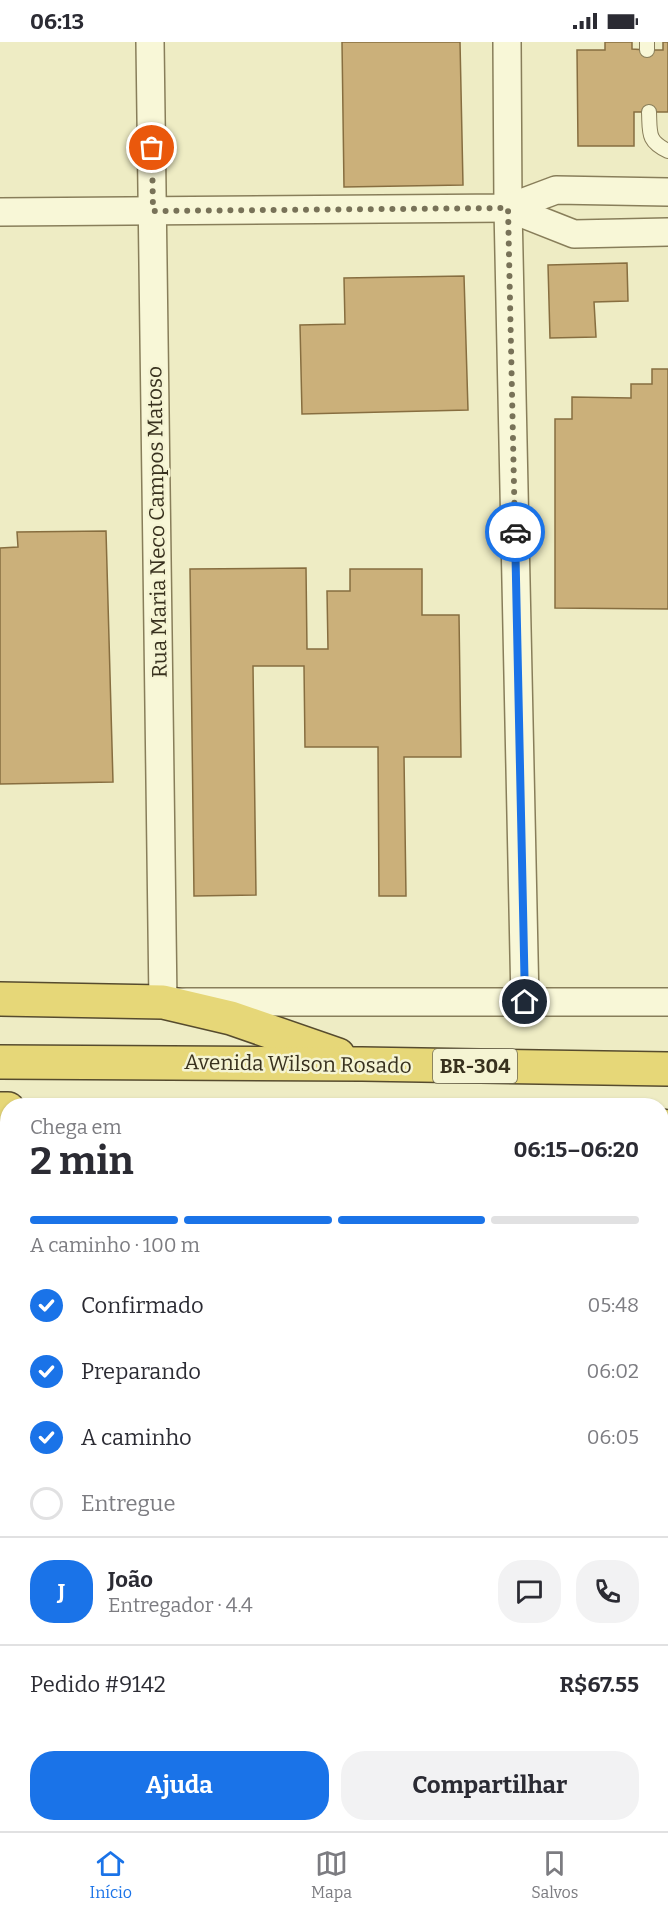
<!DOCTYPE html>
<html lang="pt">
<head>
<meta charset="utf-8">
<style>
	:root { --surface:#fff; --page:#f2f2f3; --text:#2b2b33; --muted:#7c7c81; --line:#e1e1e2; --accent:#1a73e8 }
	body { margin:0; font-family:Bitter,serif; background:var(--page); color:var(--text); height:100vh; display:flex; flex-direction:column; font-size:22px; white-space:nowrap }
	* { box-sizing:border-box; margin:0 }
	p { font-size:20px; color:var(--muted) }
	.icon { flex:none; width:33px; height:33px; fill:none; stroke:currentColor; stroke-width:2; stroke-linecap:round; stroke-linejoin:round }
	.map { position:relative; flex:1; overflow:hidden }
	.drawer { position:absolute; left:0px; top:1056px; width:669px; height:734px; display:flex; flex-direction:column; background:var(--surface); border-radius:24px 24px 0 0; box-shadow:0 2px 4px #0004 }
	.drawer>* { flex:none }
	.pin { position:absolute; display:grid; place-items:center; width:51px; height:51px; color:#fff; margin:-26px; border:3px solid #fff; border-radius:50%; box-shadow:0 2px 6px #0007 }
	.courier { position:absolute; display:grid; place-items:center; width:60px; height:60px; margin:-30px; border:4px solid #1a73e8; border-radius:50%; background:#fff; color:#222; box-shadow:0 2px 8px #0007 }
	.overview em { font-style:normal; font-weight:700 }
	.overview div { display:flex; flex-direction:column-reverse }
	.overview { display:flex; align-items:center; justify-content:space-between; height:102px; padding:0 30px }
	h1 { font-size:39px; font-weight:700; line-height:45px }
	.bar { display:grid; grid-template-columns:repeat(4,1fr); gap:9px 6px; align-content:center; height:72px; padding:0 30px }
	.bar i { height:8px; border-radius:4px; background:var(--line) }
	.bar .active { background:var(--accent) }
	.bar p { grid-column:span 4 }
	.line { display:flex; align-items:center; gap:15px; padding:0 30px; border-top:2px solid var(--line) }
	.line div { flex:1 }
	.round { display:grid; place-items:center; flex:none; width:63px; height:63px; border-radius:24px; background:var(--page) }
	ol { padding:0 30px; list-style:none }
	li { display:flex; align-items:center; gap:18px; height:66px }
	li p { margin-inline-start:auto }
	li .icon { padding:6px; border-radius:50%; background:var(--accent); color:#fff; stroke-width:4 }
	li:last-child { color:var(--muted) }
	li i { width:33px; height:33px; border:3px solid var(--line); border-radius:50% }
	.action { display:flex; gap:12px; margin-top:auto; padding:12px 30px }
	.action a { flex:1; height:69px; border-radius:24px; background:var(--accent); color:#fff; font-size:24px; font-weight:700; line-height:69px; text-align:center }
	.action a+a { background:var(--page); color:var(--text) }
	.status { display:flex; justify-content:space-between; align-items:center; height:42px; padding:0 30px; background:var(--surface); direction:ltr }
	.status svg { height:16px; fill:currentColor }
	.dock { display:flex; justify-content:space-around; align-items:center; height:84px; border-top:2px solid var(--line); background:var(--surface); font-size:16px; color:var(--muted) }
	.dock a { display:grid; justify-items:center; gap:3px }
	.dock .active { color:var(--accent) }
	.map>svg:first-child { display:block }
</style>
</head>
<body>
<div class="status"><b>06:13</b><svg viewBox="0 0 49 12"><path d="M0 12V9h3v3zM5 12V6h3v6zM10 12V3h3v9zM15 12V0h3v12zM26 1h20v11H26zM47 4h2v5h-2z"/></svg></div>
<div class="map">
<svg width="668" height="1789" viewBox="0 0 668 1789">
	<rect width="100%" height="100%" fill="#eeecc4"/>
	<polygon fill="#b8cc97" points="61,1782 370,1782 371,1789 62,1789"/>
	<g fill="#cbb07a" stroke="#876e40" stroke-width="1.5">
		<polygon points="342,0 460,0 463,143 344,145"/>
		<polygon points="605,0 632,0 632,7 647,8 663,8 663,0 668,0 668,70 634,70 634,104 578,104 577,8 605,8"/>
		<polygon points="627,221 628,259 594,260 596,295 550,296 548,223"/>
		<polygon points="464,234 468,368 302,372 300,283 345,282 344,236"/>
		<polygon points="652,327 668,327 668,567 555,566 555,377 572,377 572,355 631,356 631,342 652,342"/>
		<polygon points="106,489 113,740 0,742 0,506 18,505 17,490"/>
		<polygon points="306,526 307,607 328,607 327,549 350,549 350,527 422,527 422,573 459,573 461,715 404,715 406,854 379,854 378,705 305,705 304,624 253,624 256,853 194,854 190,527"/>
	</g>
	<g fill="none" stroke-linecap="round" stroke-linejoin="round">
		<defs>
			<g id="service">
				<polyline points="647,0 647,8"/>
				<path d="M649 70C650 91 647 99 668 109"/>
			</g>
			<g id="minor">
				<polyline points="150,0 163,960 668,960"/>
				<polyline points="507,0 508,166 525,960"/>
				<polyline points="508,166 574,192 668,190"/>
				<polyline points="0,170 508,166 556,148 668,150"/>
				<polyline points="0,1397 8,1455"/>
				<polyline points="0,1548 8,1602"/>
				<polyline points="0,1662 8,1662"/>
				<polyline points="50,1782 51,1789"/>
				<polyline points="402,1782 403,1789"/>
			</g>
			<g id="trunk">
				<polyline points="0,957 163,960 231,976 338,1013"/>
				<polyline points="0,1020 362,1022 668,1027"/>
				<polyline points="0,1067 8,1067"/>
				<polyline points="662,1084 668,1085"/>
				<polyline points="0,1120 8,1120"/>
			</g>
		</defs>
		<use href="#service" stroke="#887e5a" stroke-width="16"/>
		<use href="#minor" stroke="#887e5a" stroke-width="30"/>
		<use href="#trunk" stroke="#564b2e" stroke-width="36"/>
		<g stroke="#887e5a" stroke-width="4" stroke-dasharray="4.5 3" stroke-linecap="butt">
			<polyline points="164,1782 172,1789"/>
			<polyline points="311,1782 318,1789"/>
			<polyline points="127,1789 133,1782"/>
		</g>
		<use href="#service" stroke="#f8f7d7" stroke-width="14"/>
		<use href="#minor" stroke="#f8f7d7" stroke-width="27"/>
		<use href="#trunk" stroke="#e6d778" stroke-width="33"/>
	</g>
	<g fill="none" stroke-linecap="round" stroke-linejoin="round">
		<polyline stroke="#787258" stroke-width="6" stroke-dasharray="0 10.8" points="152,106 153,169 508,166 515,490"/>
		<polyline stroke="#1a73e8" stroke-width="8" points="515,490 525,960"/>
	</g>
	<g text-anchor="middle" stroke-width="5" stroke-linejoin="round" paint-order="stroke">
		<rect fill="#f5f4d3" stroke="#716c54" stroke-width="1.5" x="433" y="1007" width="84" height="34" rx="4.5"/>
		<g font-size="20" font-weight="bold" fill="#38311e">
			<text x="475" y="1031">BR-304</text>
		</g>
		<g font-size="21" fill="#38311e" stroke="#f5f4d3">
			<text transform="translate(157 480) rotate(-91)" y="7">Rua Maria Neco Campos Matoso</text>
			<text transform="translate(298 1022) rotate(1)" y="7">Avenida Wilson Rosado</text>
		</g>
	</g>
</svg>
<div class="pin" style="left:152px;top:106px;background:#ea580c"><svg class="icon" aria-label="bag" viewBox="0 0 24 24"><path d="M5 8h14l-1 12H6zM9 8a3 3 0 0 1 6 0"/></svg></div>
<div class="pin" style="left:525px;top:960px;background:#1f2937"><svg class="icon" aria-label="home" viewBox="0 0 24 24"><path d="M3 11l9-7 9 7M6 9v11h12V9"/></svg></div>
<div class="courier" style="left:515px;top:490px"><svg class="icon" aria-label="car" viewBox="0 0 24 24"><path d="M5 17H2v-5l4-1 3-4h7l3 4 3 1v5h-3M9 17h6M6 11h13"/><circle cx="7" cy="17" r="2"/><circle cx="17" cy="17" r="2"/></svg></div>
<section class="drawer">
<div class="overview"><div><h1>2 min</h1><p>Chega em</p></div><em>06:15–06:20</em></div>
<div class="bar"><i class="active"></i><i class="active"></i><i class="active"></i><i></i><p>A caminho · 100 m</p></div>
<ol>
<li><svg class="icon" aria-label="check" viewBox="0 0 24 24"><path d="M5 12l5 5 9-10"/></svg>Confirmado<p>05:48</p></li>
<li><svg class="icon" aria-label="check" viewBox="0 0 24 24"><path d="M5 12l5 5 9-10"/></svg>Preparando<p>06:02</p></li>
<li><svg class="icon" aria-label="check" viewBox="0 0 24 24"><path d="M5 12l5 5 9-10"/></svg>A caminho<p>06:05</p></li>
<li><i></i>Entregue</li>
</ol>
<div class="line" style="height:108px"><b class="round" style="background:var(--accent);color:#fff">J</b><div><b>João</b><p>Entregador · 4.4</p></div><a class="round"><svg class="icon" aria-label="chat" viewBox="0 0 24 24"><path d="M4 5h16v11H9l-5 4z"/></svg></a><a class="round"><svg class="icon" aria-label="phone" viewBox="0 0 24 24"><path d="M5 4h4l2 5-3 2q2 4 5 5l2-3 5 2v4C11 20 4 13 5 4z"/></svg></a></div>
<div class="line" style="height:78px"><div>Pedido #9142</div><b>R$67.55</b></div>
<div class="action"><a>Ajuda</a><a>Compartilhar</a></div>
</section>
</div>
<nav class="dock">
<a class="active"><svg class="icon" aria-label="home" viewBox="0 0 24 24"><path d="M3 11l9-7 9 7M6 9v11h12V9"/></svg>Início</a>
<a><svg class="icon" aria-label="map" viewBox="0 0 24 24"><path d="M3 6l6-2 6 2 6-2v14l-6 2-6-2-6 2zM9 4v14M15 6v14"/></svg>Mapa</a>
<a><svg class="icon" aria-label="saved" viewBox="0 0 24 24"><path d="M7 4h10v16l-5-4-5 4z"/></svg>Salvos</a>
</nav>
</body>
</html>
